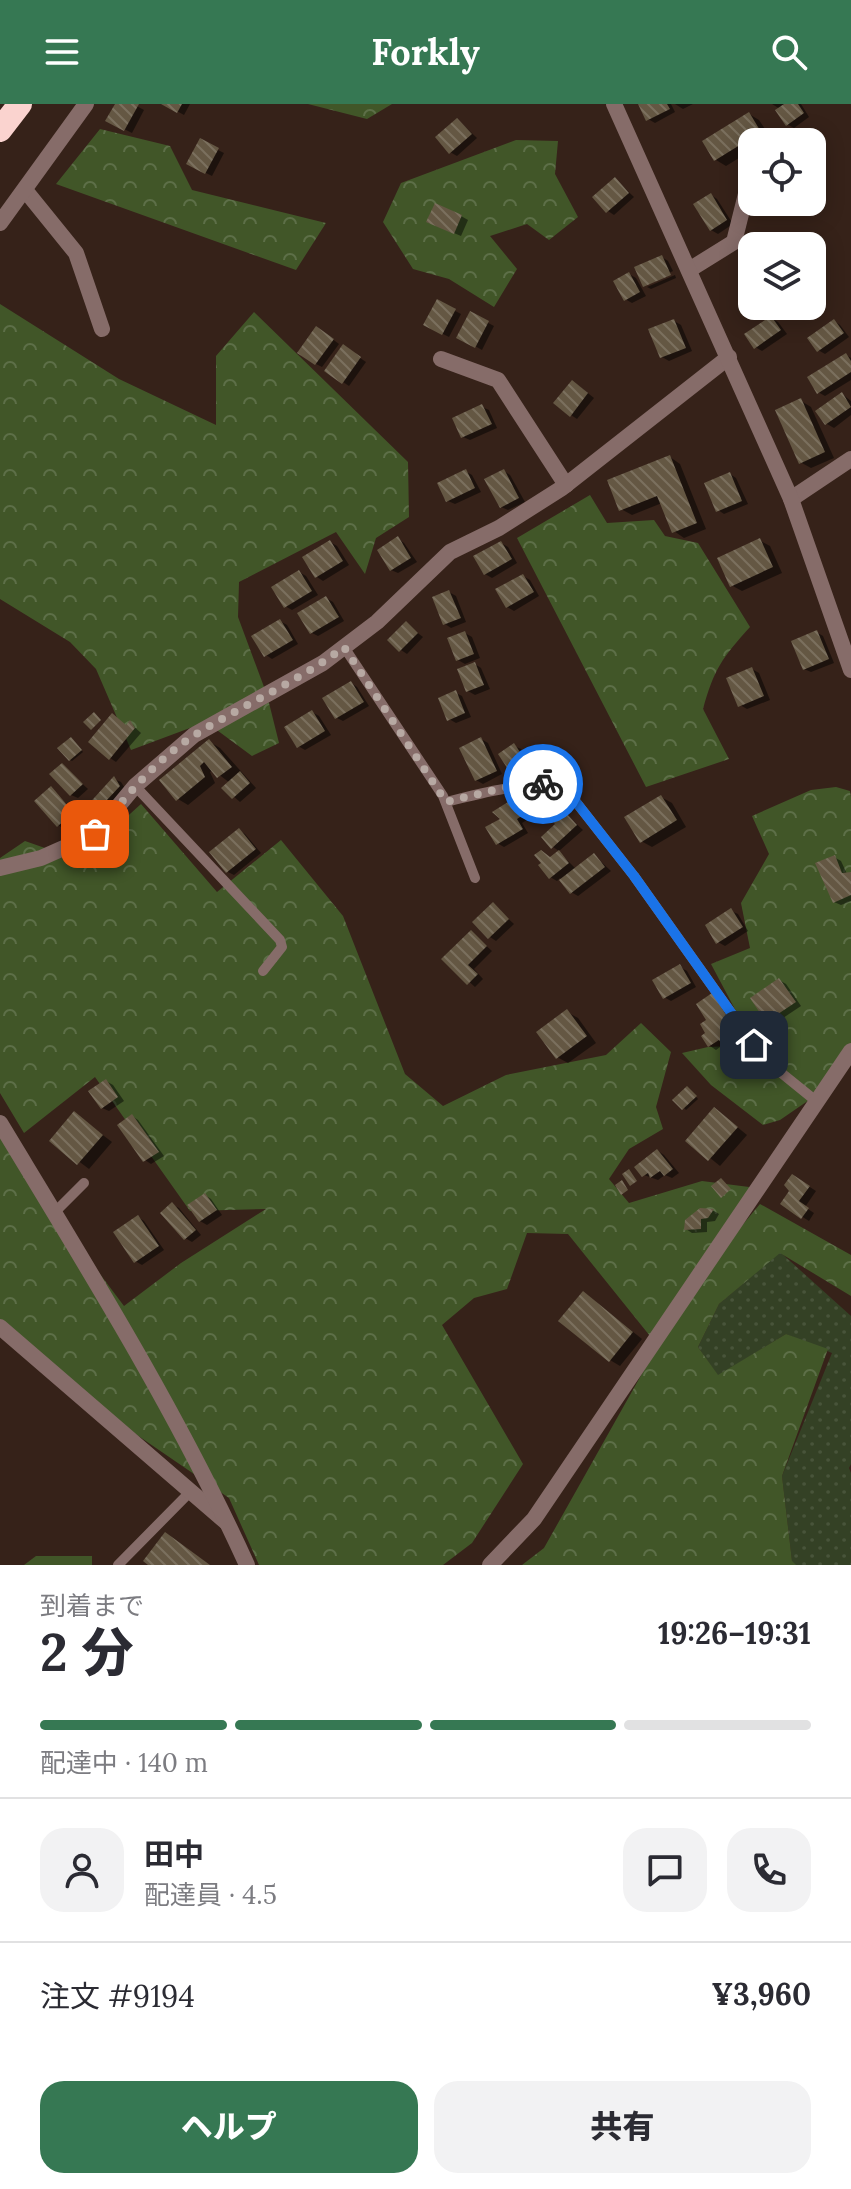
<!DOCTYPE html>
<html lang="ja">
<head>
<meta charset="utf-8">
<style>
	:root { --surface:#fff; --page:#f2f2f3; --text:#2b2b33; --muted:#7c7c81; --line:#e1e1e2; --accent:#367853 }
	body { margin:0; font-family:Lora,"Noto Sans JP",serif; background:var(--page); color:var(--text); height:100vh; display:flex; flex-direction:column; font-size:30px; white-space:nowrap }
	* { box-sizing:border-box; margin:0 }
	p { font-size:26px; color:var(--muted) }
	.icon { flex:none; width:44px; height:44px; fill:none; stroke:currentColor; stroke-width:2; stroke-linecap:round; stroke-linejoin:round }
	.map { position:relative; height:1461px; overflow:hidden }
	.drawer { display:flex; flex-direction:column; background:var(--surface); flex:1 }
	.drawer>* { flex:none }
	.fabs { position:absolute; left:738px; top:24px; display:grid; gap:16px }
	.fabs a { display:grid; place-items:center; width:88px; height:88px; border-radius:16px; background:var(--surface); box-shadow:0 4px 20px #0003; font-size:40px }
	.pin { position:absolute; display:grid; place-items:center; width:68px; height:68px; color:#fff; margin:-34px; border-radius:16px; box-shadow:0 4px 12px #0006 }
	.courier { position:absolute; display:grid; place-items:center; width:80px; height:80px; margin:-40px; border:6px solid #1a73e8; border-radius:50%; background:#fff; color:#222; box-shadow:0 2px 10px #0007 }
	.headline em { font-style:normal; font-weight:800 }
	.headline div { display:flex; flex-direction:column-reverse }
	.headline { display:flex; align-items:center; justify-content:space-between; height:136px; padding:0 40px }
	h1 { font-size:52px; font-weight:800; line-height:60px }
	.bar { display:grid; grid-template-columns:repeat(4,1fr); gap:12px 8px; align-content:center; height:96px; padding:0 40px }
	.bar i { height:10px; border-radius:6px; background:var(--line) }
	.bar .current { background:var(--accent) }
	.bar p { grid-column:span 4 }
	.line { display:flex; align-items:center; gap:20px; padding:0 40px; border-top:2px solid var(--line) }
	.line div { flex:1 }
	.round { display:grid; place-items:center; flex:none; width:84px; height:84px; border-radius:24px; background:var(--page) }
	.primary-button { display:flex; gap:16px; margin-top:auto; padding:16px 40px }
	.primary-button a { flex:1; height:92px; border-radius:24px; background:var(--accent); color:#fff; font-size:32px; font-weight:800; line-height:92px; text-align:center }
	.primary-button a+a { background:var(--page); color:var(--text) }
	header { display:flex; justify-content:space-between; align-items:center; height:104px; padding:0 40px; background:var(--accent); color:#fff; font-size:36px; font-weight:800 }
	.map>svg:first-child { display:block }
</style>
</head>
<body>
<header><svg class="icon" aria-label="menu" viewBox="0 0 24 24"><path d="M4 6h16M4 12h16M4 18h16"/></svg>Forkly<svg class="icon" aria-label="search" viewBox="0 0 24 24"><circle cx="10" cy="10" r="6"/><path d="M15 15l6 6"/></svg></header>
<div class="map">
<svg width="851" height="1461" viewBox="0 0 851 1461">
	<defs>
		<pattern id="grass-dots" width="8" height="8" patternUnits="userSpaceOnUse" patternTransform="scale(2)"><rect width="8" height="8" fill="#344125"/><path d="M2 2h.1M6 6h.1" fill="none" stroke="#48543a" stroke-width="1.8" stroke-linecap="round"/></pattern>
		<pattern id="forest-crowns" width="20" height="18" patternUnits="userSpaceOnUse" patternTransform="scale(2)"><rect width="20" height="18" fill="#415628"/><path d="M2 6a3 3 0 1 1 6 0M12 15a3 3 0 1 1 6 0" fill="none" stroke="#5d6f48"/></pattern>
		<pattern id="building-back-hatch" width="6" height="6" patternUnits="userSpaceOnUse" patternTransform="scale(2)"><rect width="6" height="6" fill="#645743"/><path d="M-1 5l2 2M0 0l6 6M5-1l2 2" fill="none" stroke="#7b705e"/></pattern>
	</defs>
	<rect width="100%" height="100%" fill="#362219"/>
	<polygon fill="url(#grass-dots)" points="780,1148 851,1212 851,1360 849,1364 851,1369 851,1461 788,1461 792,1457 782,1372 832,1249 786,1230 718,1272 698,1243 719,1200"/>
	<g fill="url(#forest-crowns)">
		<polygon points="308,0 392,0 367,15"/>
		<polygon points="100,25 170,42 192,86 326,119 296,166 56,80"/>
		<polygon points="516,36 558,37 555,70 578,113 549,136 527,120 490,132 517,165 494,203 449,175 413,165 383,118 401,79"/>
		<polygon points="0,200 119,275 216,321 216,252 254,208 408,358 409,413 376,434 365,470 336,428 239,478 238,513 267,591 279,639 252,652 206,618 131,646 96,565 70,538 0,495"/>
		<path d="M590 391 607 419 654 416 665 432 698 439 750 523C722 554 714 565 703 605L729 655 646 683 517 434Z"/>
		<polygon points="836,683 850,687 851,693 851,941 812,994 780,1016 763,1021 711,981 682,949 708,943 754,941 711,860 750,844 741,799 769,750 752,712 811,686"/>
		<polygon points="141,700 217,788 281,736 343,812 405,970 443,1002 506,971 606,951 641,919 671,948 656,1003 663,1025 629,1045 609,1075 629,1099 702,1077 757,1084 698,1174 760,1100 851,1151 851,1192 780,1149 719,1200 698,1243 718,1271 786,1230 828,1245 782,1372 792,1457 796,1461 522,1461 544,1444 684,1195 654,1237 568,1130 527,1129 507,1185 474,1194 442,1221 523,1360 472,1439 443,1461 259,1461 229,1394 83,1294 0,1218 0,1020 54,1109 124,1202 181,1159 266,1105 190,1107 95,973 24,1029 0,989 0,754 25,737 79,756"/>
		<polygon points="36,1452 92,1452 92,1461 24,1461"/>
	</g>
	<g fill="#0007">
		<polygon points="117,0 133,0 144,6 132,29 108,17"/>
		<polygon points="164,0 190,0 184,11"/>
		<polygon points="640,0 671,0 675,8 655,19 648,15"/>
		<polygon points="675,0 693,0 683,5"/>
		<polygon points="772,0 801,0 809,13 794,24 787,20 780,5"/>
		<polygon points="749,10 759,16 771,34 765,38 752,38 752,46 726,62 716,56"/>
		<polygon points="458,16 477,34 457,52 450,48"/>
		<polygon points="200,37 224,49 212,72 188,60"/>
		<polygon points="615,75 634,93 614,111 608,107"/>
		<polygon points="711,91 717,95 733,120 718,130 711,126"/>
		<polygon points="461,112 468,116 461,132 435,121"/>
		<polygon points="662,153 668,157 673,167 645,181"/>
		<polygon points="629,170 636,174 646,192 632,199 625,195"/>
		<polygon points="675,171 676,174 651,185 647,183"/>
		<polygon points="438,198 461,210 449,233 425,221"/>
		<polygon points="779,202 807,202 791,214"/>
		<polygon points="471,210 494,222 482,246 459,233"/>
		<polygon points="771,214 778,218 787,230 762,247 755,243"/>
		<polygon points="674,217 681,221 692,247 669,257 662,253"/>
		<polygon points="834,217 840,221 849,233 825,250 818,246"/>
		<polygon points="323,228 339,240 322,263 316,260"/>
		<polygon points="350,247 366,258 349,282 343,278"/>
		<polygon points="846,251 851,254 851,276 825,292 818,288"/>
		<polygon points="579,282 594,294 577,315 571,311"/>
		<polygon points="842,290 851,297 851,311 834,324 827,320 818,307"/>
		<polygon points="801,297 811,303 834,354 811,364 800,358"/>
		<polygon points="482,303 489,306 497,324 470,336 463,333"/>
		<polygon points="670,353 680,360 706,425 684,434 674,427 662,399 632,411 621,405"/>
		<polygon points="465,367 472,371 481,388 455,400 448,397"/>
		<polygon points="504,367 510,371 525,398 508,406 501,403"/>
		<polygon points="730,370 736,374 748,400 724,410 718,406"/>
		<polygon points="398,435 404,439 417,458 398,469 391,466"/>
		<polygon points="759,436 770,442 782,469 742,487 731,481"/>
		<polygon points="330,438 337,442 349,461 323,477 317,473"/>
		<polygon points="501,439 508,443 517,459 492,474 485,470"/>
		<polygon points="299,468 306,472 318,491 292,506 285,502"/>
		<polygon points="523,472 530,476 539,492 514,507 507,503"/>
		<polygon points="449,488 456,492 466,518 451,524 445,520"/>
		<polygon points="326,494 333,498 344,517 318,532 312,529"/>
		<polygon points="280,517 287,521 298,540 272,555 266,551"/>
		<polygon points="406,520 423,533 407,550 401,546"/>
		<polygon points="816,528 823,532 834,559 811,568 804,565"/>
		<polygon points="465,529 472,533 480,554 465,560 458,556"/>
		<polygon points="475,560 481,564 490,585 475,591 468,587"/>
		<polygon points="752,565 759,569 770,596 747,605 740,601"/>
		<polygon points="351,579 357,583 369,602 343,617 337,614"/>
		<polygon points="456,589 462,592 471,613 456,619 449,615"/>
		<polygon points="312,608 319,612 331,631 305,646 298,642"/>
		<polygon points="130,619 141,629 116,658 110,654"/>
		<polygon points="481,635 488,639 502,670 483,680 476,676"/>
		<polygon points="73,636 83,648 72,657 70,656"/>
		<polygon points="210,638 220,644 256,684 240,698 224,684 230,679 213,666 210,668 215,679 188,701 178,695"/>
		<polygon points="514,642 521,645 536,669 523,678 516,674"/>
		<polygon points="62,661 88,685 78,694 71,691"/>
		<polygon points="114,675 121,678 126,686 100,713 94,709"/>
		<polygon points="51,685 79,712 64,725 58,721"/>
		<polygon points="661,693 672,699 686,723 652,743 641,737"/>
		<polygon points="516,696 533,702 537,709 522,719 528,729 504,743 497,739 503,715"/>
		<polygon points="557,702 583,726 559,747 553,743 558,720"/>
		<polygon points="239,726 245,730 261,749 234,771 228,768"/>
		<polygon points="559,748 576,765 595,752 611,767 578,792 571,788 560,774 557,777 550,773 551,755"/>
		<polygon points="834,753 841,757 847,770 851,770 851,797 841,801 834,798"/>
		<polygon points="493,801 514,820 496,837 490,833"/>
		<polygon points="731,807 738,810 748,827 725,842 718,838"/>
		<polygon points="471,828 492,847 474,865 483,875 475,883 444,855"/>
		<polygon points="680,863 687,867 696,883 671,897 664,893"/>
		<polygon points="779,876 786,880 801,902 774,920 768,916"/>
		<polygon points="719,896 745,936 731,945 724,940 716,946 710,942 708,930"/>
		<polygon points="567,908 578,914 596,939 568,959 557,953"/>
		<polygon points="106,977 113,981 124,997 109,1007 102,1004"/>
		<polygon points="690,986 698,995 686,1006 684,1004"/>
		<polygon points="715,1005 747,1031 720,1062 688,1036"/>
		<polygon points="75,1010 112,1038 89,1065 52,1037"/>
		<polygon points="132,1012 138,1016 164,1052 151,1060 145,1056"/>
		<polygon points="658,1047 664,1051 679,1069 672,1074 665,1071 658,1076 644,1071"/>
		<polygon points="799,1076 816,1087 805,1103 814,1109 809,1117 782,1100"/>
		<polygon points="205,1091 211,1095 222,1111 207,1121 200,1117"/>
		<polygon points="173,1101 179,1104 201,1131 192,1138 185,1134"/>
		<polygon points="700,1106 714,1107 719,1110 715,1117 707,1118 707,1128 692,1129 686,1125"/>
		<polygon points="138,1113 144,1117 164,1146 142,1161 135,1157"/>
		<polygon points="593,1196 642,1235 620,1262 610,1256"/>
	</g>
	<g fill="url(#building-back-hatch)">
		<polygon points="115,0 139,0 124,27 105,17"/>
		<polygon points="161,0 182,0 177,9"/>
		<polygon points="638,0 667,0 670,5 646,17"/>
		<polygon points="784,0 798,0 804,9 786,22 775,6"/>
		<polygon points="749,8 761,28 714,57 702,37"/>
		<polygon points="457,14 472,30 449,50 435,33"/>
		<polygon points="200,34 219,44 205,70 186,60"/>
		<polygon points="615,73 629,89 606,109 592,93"/>
		<polygon points="711,89 727,116 710,127 693,100"/>
		<polygon points="435,99 462,111 454,130 426,118"/>
		<polygon points="662,151 671,171 643,183 634,163"/>
		<polygon points="629,168 640,188 624,197 613,177"/>
		<polygon points="437,195 456,205 442,231 423,221"/>
		<polygon points="776,202 796,202 783,211"/>
		<polygon points="470,207 489,217 475,244 456,234"/>
		<polygon points="771,212 781,226 754,245 744,230"/>
		<polygon points="674,215 686,244 660,254 648,225"/>
		<polygon points="834,215 844,229 817,248 807,234"/>
		<polygon points="316,222 334,235 315,261 297,249"/>
		<polygon points="343,240 361,253 342,280 324,267"/>
		<polygon points="846,249 851,257 851,268 817,290 807,273"/>
		<polygon points="572,276 588,289 570,313 553,299"/>
		<polygon points="842,288 851,303 825,321 815,307"/>
		<polygon points="801,294 825,348 799,360 775,306"/>
		<polygon points="482,300 492,320 461,334 452,314"/>
		<polygon points="670,351 697,419 672,429 657,392 619,407 607,376"/>
		<polygon points="466,365 475,384 446,398 437,379"/>
		<polygon points="504,365 519,394 500,404 484,375"/>
		<polygon points="730,368 742,397 716,408 704,379"/>
		<polygon points="398,432 411,454 390,467 377,446"/>
		<polygon points="760,434 773,463 730,483 717,454"/>
		<polygon points="330,436 343,457 315,474 302,453"/>
		<polygon points="501,437 512,455 484,471 473,452"/>
		<polygon points="299,466 312,487 284,504 271,483"/>
		<polygon points="523,470 534,488 506,504 495,485"/>
		<polygon points="449,486 461,514 443,521 432,493"/>
		<polygon points="326,492 339,513 310,530 297,509"/>
		<polygon points="280,515 293,536 264,553 251,532"/>
		<polygon points="406,517 418,529 399,548 387,536"/>
		<polygon points="817,526 829,555 803,566 791,537"/>
		<polygon points="465,527 474,550 456,557 447,534"/>
		<polygon points="475,558 484,581 466,588 457,565"/>
		<polygon points="752,563 764,592 738,603 726,574"/>
		<polygon points="351,577 364,598 335,615 322,594"/>
		<polygon points="456,586 465,609 447,617 438,594"/>
		<polygon points="312,606 325,627 297,644 284,623"/>
		<polygon points="94,608 101,616 91,626 83,618"/>
		<polygon points="112,609 126,621 130,616 135,624 109,656 88,638"/>
		<polygon points="71,633 82,646 69,657 57,644"/>
		<polygon points="481,633 497,667 475,677 459,644"/>
		<polygon points="209,635 232,663 217,674 204,658 200,662 205,673 176,697 159,676"/>
		<polygon points="514,639 531,665 515,676 498,650"/>
		<polygon points="62,659 83,680 70,692 49,670"/>
		<polygon points="240,667 250,679 232,695 221,684"/>
		<polygon points="114,672 120,682 93,711 85,704"/>
		<polygon points="51,682 73,708 57,723 34,697"/>
		<polygon points="661,691 677,716 640,739 624,713"/>
		<polygon points="516,693 520,700 526,696 532,705 517,715 523,725 496,741 485,723 500,715 492,708"/>
		<polygon points="557,699 577,721 551,745 541,733 555,720 546,709"/>
		<polygon points="239,724 256,745 226,769 209,748"/>
		<polygon points="541,746 550,753 559,746 569,759 549,775 538,761 541,759 534,751"/>
		<polygon points="594,749 605,763 570,790 559,776"/>
		<polygon points="835,751 842,769 851,768 851,791 833,799 815,759"/>
		<polygon points="493,798 509,815 488,835 472,818"/>
		<polygon points="731,804 743,823 716,840 705,821"/>
		<polygon points="471,826 487,842 468,861 478,870 467,881 441,855"/>
		<polygon points="680,860 691,879 663,895 652,876"/>
		<polygon points="779,874 796,898 766,918 750,894"/>
		<polygon points="712,889 739,931 723,942 719,936 708,943 701,932 705,929 700,920 706,916 696,900"/>
		<polygon points="567,905 587,932 556,955 536,928"/>
		<polygon points="106,975 118,993 101,1005 88,987"/>
		<polygon points="687,982 697,992 682,1006 672,996"/>
		<polygon points="714,1003 738,1023 708,1057 685,1037"/>
		<polygon points="74,1007 103,1031 77,1061 49,1037"/>
		<polygon points="132,1010 159,1048 143,1058 117,1021"/>
		<polygon points="657,1045 673,1065 664,1072 660,1067 650,1074 648,1069 642,1073 634,1063"/>
		<polygon points="629,1065 637,1077 630,1082 622,1070"/>
		<polygon points="792,1070 810,1082 799,1097 809,1104 801,1115 780,1100 789,1087 784,1081"/>
		<polygon points="721,1074 731,1085 721,1094 711,1082"/>
		<polygon points="622,1076 628,1086 621,1091 615,1081"/>
		<polygon points="205,1089 217,1106 199,1118 187,1101"/>
		<polygon points="172,1098 196,1126 184,1136 160,1109"/>
		<polygon points="700,1104 714,1105 708,1114 701,1115 701,1125 684,1126 685,1116"/>
		<polygon points="138,1111 159,1142 134,1159 113,1128"/>
		<polygon points="583,1187 633,1228 609,1258 558,1217"/>
		<polygon points="165,1428 210,1461 148,1461 143,1457"/>
	</g>
	<g fill="none" stroke-linecap="round" stroke-linejoin="round">
		<g stroke="#866c69" stroke-width="10">
			<polyline points="344,543 443,692 475,774"/>
			<polyline points="135,682 280,836 282,843 263,867"/>
			<path d="M446 698C486 688 523 677 565 684L634 772 764 955 816 997"/>
			<polyline points="54,1109 84,1079"/>
			<polyline points="118,1461 191,1387"/>
		</g>
		<g stroke="#866c69" stroke-width="16">
			<polyline points="25,86 76,149 102,225"/>
			<polyline points="689,166 734,138 747,86"/>
			<polyline points="441,255 498,276 566,381"/>
			<polyline points="791,395 851,355"/>
			<polyline points="0,764 41,754 95,730 135,682 194,631 323,559 377,518 450,448 499,424 562,384 729,253"/>
			<polyline points="0,1223 226,1418"/>
		</g>
		<g stroke="#866c69" stroke-width="16">
			<polyline points="614,0 791,395 851,566"/>
			<polyline points="0,119 86,0"/>
			<path d="M0 1019C87 1163 177 1307 247 1461"/>
			<polyline points="490,1461 534,1415 851,947"/>
		</g>
		<polyline stroke="#fad3cf" stroke-width="24" points="0,26 20,0"/>
	</g>
	<g fill="none" stroke-linecap="round" stroke-linejoin="round">
		<path stroke="#b7a9a3" stroke-width="8" stroke-dasharray="0 14.4" d="M95 730C125 694 155 656 195 631 244 600 298 578 344 543L446 698 511 682 543 680"/>
		<polyline stroke="#1a73e8" stroke-width="10" points="543,680 565,684 634,772 754,941"/>
	</g>
</svg>
<div class="fabs">
<a><svg class="icon" aria-label="locate" viewBox="0 0 24 24"><circle cx="12" cy="12" r="6"/><path d="M12 2v4M12 18v4M2 12h4M18 12h4"/></svg></a>
<a><svg class="icon" aria-label="layers" viewBox="0 0 24 24"><path d="M12 4l9 5-9 5-9-5zM3 14l9 5 9-5"/></svg></a>
</div>
<div class="pin" style="left:95px;top:730px;background:#ea580c"><svg class="icon" aria-label="bag" viewBox="0 0 24 24"><path d="M5 8h14l-1 12H6zM9 8a3 3 0 0 1 6 0"/></svg></div>
<div class="pin" style="left:754px;top:941px;background:#1f2937"><svg class="icon" aria-label="home" viewBox="0 0 24 24"><path d="M3 11l9-7 9 7M6 9v11h12V9"/></svg></div>
<div class="courier" style="left:543px;top:680px"><svg class="icon" aria-label="bike" viewBox="0 0 24 24"><circle cx="6" cy="16" r="4"/><circle cx="18" cy="16" r="4"/><path d="M6 16l4-8h5l3 8M10 8l3 8H6M13 5h3"/></svg></div>
</div>
<section class="drawer">
<div class="headline"><div><h1>2 分</h1><p>到着まで</p></div><em>19:26–19:31</em></div>
<div class="bar"><i class="current"></i><i class="current"></i><i class="current"></i><i></i><p>配達中 · 140 m</p></div>
<div class="line" style="height:144px"><a class="round"><svg class="icon" aria-label="person" viewBox="0 0 24 24"><circle cx="12" cy="8" r="4"/><path d="M4 21q1-7 8-7t8 7"/></svg></a><div><b>田中</b><p>配達員 · 4.5</p></div><a class="round"><svg class="icon" aria-label="chat" viewBox="0 0 24 24"><path d="M4 5h16v11H9l-5 4z"/></svg></a><a class="round"><svg class="icon" aria-label="phone" viewBox="0 0 24 24"><path d="M5 4h4l2 5-3 2q2 4 5 5l2-3 5 2v4C11 20 4 13 5 4z"/></svg></a></div>
<div class="line" style="height:104px"><div>注文 #9194</div><b>¥3,960</b></div>
<div class="primary-button"><a>ヘルプ</a><a>共有</a></div>
</section>
</body>
</html>
